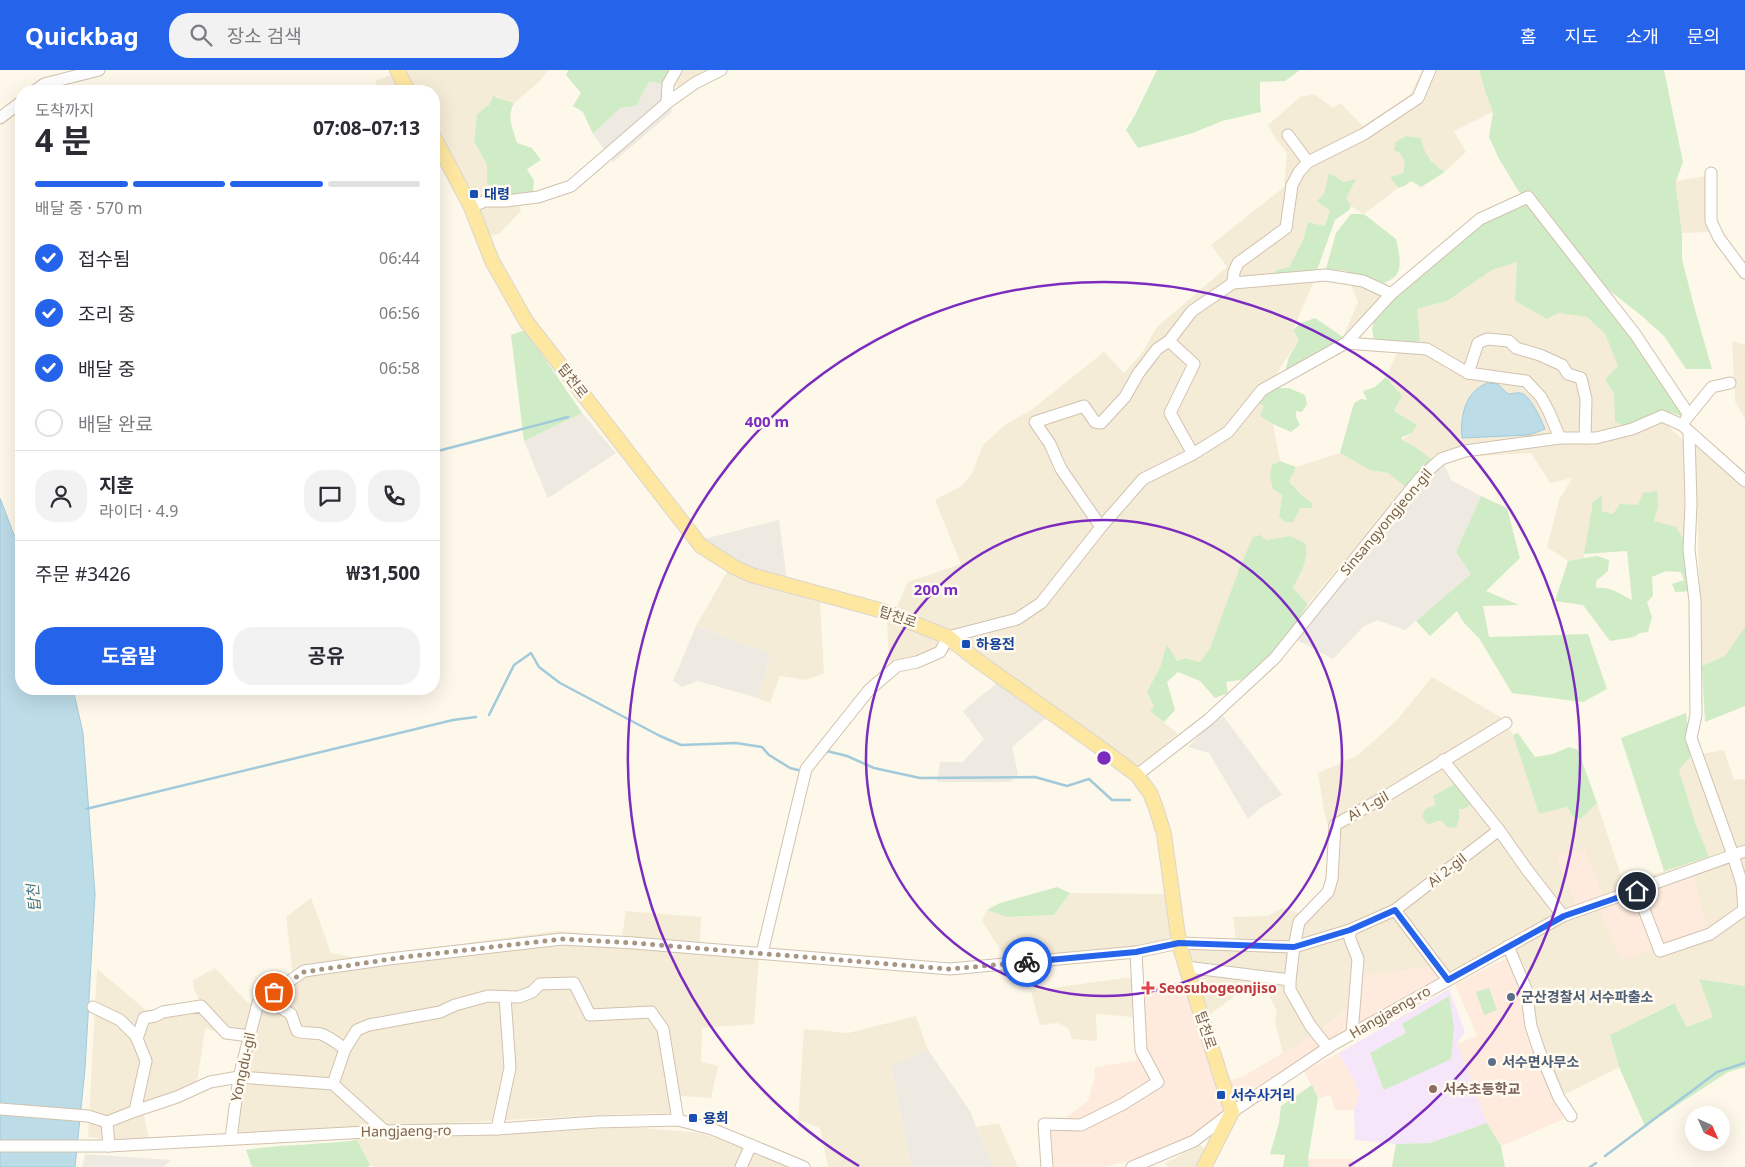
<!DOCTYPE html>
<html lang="ko">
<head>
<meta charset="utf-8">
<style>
	:root { --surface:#fff; --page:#f2f2f3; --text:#2b2b33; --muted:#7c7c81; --line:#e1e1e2; --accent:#2563eb }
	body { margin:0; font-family:"Noto Sans","Noto Sans KR",sans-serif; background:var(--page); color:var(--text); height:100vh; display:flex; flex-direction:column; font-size:19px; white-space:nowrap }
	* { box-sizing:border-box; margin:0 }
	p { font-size:16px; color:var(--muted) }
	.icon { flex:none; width:28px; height:28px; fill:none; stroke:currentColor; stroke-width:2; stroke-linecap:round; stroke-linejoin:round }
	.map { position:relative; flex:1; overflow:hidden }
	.sheet { position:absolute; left:15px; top:15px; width:425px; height:610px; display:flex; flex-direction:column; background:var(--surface); border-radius:20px; box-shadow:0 5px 20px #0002 }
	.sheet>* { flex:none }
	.needle { width:32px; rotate:135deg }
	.fabs { position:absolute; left:1685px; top:1036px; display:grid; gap:10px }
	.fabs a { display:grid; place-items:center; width:45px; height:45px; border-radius:50%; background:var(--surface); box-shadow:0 5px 20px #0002; font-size:25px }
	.pin { position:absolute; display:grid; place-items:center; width:42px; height:42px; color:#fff; margin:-21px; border:2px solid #fff; border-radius:50%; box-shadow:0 1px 5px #0007 }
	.courier { position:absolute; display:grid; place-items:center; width:50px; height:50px; margin:-25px; border:4px solid #2563eb; border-radius:50%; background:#fff; color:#222; box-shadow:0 1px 6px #0007 }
	.headline em { font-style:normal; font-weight:700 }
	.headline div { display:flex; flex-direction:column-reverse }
	.headline { display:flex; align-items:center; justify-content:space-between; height:85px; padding:0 20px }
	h1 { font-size:32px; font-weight:700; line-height:38px }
	.bar { display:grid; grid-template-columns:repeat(4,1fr); gap:8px 5px; align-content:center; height:60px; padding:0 20px }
	.bar i { height:6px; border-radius:4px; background:var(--line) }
	.bar .selected { background:var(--accent) }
	.bar p { grid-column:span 4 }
	.line { display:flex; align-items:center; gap:12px; padding:0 20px; border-top:1px solid var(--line) }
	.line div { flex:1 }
	.round { display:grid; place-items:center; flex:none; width:52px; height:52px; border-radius:20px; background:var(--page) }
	ol { padding:0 20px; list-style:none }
	li { display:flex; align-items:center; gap:15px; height:55px }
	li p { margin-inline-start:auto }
	li .icon { padding:5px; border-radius:50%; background:var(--accent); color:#fff; stroke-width:4 }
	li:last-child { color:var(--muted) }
	li i { width:28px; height:28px; border:2px solid var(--line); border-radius:50% }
	.button { display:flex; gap:10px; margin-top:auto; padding:10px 20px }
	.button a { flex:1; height:58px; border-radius:20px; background:var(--accent); color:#fff; font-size:20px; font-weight:700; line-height:58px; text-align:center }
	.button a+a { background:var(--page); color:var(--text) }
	header { display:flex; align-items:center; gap:30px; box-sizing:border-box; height:70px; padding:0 25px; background:var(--accent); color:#fff }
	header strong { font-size:24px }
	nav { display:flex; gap:28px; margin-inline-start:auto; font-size:18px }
	.search { width:350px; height:45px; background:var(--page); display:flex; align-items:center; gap:12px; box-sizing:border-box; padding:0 18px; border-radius:20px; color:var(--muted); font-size:19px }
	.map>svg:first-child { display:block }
</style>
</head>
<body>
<header>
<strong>Quickbag</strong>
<div class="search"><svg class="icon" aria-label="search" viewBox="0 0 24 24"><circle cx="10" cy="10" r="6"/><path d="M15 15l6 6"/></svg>장소 검색</div>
<nav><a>홈</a><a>지도</a><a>소개</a><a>문의</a></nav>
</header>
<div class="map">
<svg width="1745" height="1097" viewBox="0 0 1745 1097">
	<rect width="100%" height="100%" fill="#fdf8e9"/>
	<g fill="#f5ecd7">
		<polygon points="400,0 548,0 539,12 514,33 496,26 490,34 477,44 474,71 487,95 487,114 516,126 521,141 499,164 486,166 466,116 434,59 434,21 412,21"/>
		<polygon points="672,0 706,0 677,17 664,14"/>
		<polygon points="1422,0 1479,0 1486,24 1493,42 1454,61 1466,82 1445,102 1434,96 1431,89 1424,84 1421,68 1406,66 1395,72 1394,81 1399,82 1405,92 1403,103 1390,107 1398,118 1364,144 1351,136 1346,128 1330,141 1323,156 1308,152 1303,170 1289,198 1277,200 1314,211 1293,260 1299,270 1263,323 1264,336 1260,346 1273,354 1280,391 1272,395 1282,425 1279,447 1311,432 1305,429 1299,421 1289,412 1296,397 1340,383 1370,400 1388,403 1406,417 1308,534 1293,518 1307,488 1290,466 1266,470 1253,468 1241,494 1210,578 1200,592 1185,588 1177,591 1167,575 1160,597 1147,622 1154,636 1150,641 1178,664 1136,698 1074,649 959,569 952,581 928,592 906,599 889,591 887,551 897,537 908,512 961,494 935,430 963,415 973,401 983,375 1006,354 1031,340 1104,282 1124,303 1142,283 1157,257 1227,197 1211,175 1284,117 1287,83 1275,68 1268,55 1300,27 1314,24 1333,38 1340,33 1363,56 1410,25"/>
		<polygon points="390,5 400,21 378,21 375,11"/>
		<polygon points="1706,106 1709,162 1682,163 1676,118 1676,111"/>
		<polygon points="1517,192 1515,231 1547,248 1558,243 1587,247 1605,264 1618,296 1605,309 1614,324 1615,352 1663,351 1683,370 1685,473 1654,451 1658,437 1638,435 1613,444 1602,441 1602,426 1584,484 1584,488 1568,491 1547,477 1559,430 1572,408 1550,413 1531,383 1431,389 1414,376 1402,370 1412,363 1394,341 1402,326 1386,307 1417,239 1447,231 1492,200"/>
		<polygon points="1350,212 1381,215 1385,212 1390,217 1344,270 1343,267 1358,232"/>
		<polygon points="1732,271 1745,275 1745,349 1735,331"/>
		<polygon points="1695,374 1745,417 1745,557 1725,587 1702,596"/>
		<polygon points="727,502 736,502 820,533 824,603 806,610 780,606 770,633 758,628 771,584 696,556"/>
		<polygon points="1432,607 1502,648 1513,665 1539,744 1567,737 1573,747 1581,749 1597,733 1624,814 1708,787 1695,752 1679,700 1691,686 1724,680 1734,710 1745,709 1745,916 1700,909 1713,947 1687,957 1673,933 1610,965 1619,997 1565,1024 1529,960 1523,921 1503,872 1441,908 1359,929 1319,961 1283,984 1275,951 1277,942 1264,913 1244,919 1209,945 1183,870 1236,870 1233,847 1268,846 1282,838 1304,844 1327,819 1330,763 1325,746 1318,703 1358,685 1397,650"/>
		<polygon points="1070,823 1165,824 1175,870 1141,878 1080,884 1005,887 982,851 987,840 1007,847 1054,845"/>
		<polygon points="311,828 331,883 357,888 557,861 622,867 626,841 701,847 700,870 696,885 759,887 754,954 702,958 701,992 718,996 711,1028 680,1026 683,1043 623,1044 451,1053 429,1063 510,1064 632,1057 700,1063 799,1097 375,1097 370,1095 357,1070 236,1062 242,969 205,958 197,1014 142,1034 150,1076 88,1067 97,899 146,940 174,938 200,932 194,919 193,910 215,898 247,932 261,937 294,915 286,847"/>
		<polygon points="1132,907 1136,946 1133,947 1096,944 1097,971 1072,969 1068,958 1058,953 1040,955 1031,921"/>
		<polygon points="916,946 928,980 891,996 911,1097 828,1097 820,1058 798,1050 804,959 848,963"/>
		<polygon points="999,1053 1018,1097 993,1097 977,1057"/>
		<polygon points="1200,1075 1204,1079 1199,1097 1168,1097 1165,1093"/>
	</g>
	<g fill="#feebdd">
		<polygon points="1585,779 1604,828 1577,838 1556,785"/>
		<polygon points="1694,805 1707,862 1622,889 1599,840 1641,823"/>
		<polygon points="1509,887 1523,921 1529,960 1564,1049 1501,1076 1487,1053 1457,974 1477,966 1455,914"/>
		<polygon points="1432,896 1441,908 1240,1034 1228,1011 1244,1006 1319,961 1359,929 1361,906"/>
		<polygon points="1186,914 1228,1040 1200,1062 1149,1087 1103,1097 1053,1097 1051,1059 1088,1031 1094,1011 1095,997 1136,991 1142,915"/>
		<polygon points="1339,983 1355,1012 1359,1026 1354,1040 1335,1040 1331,1025 1318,1028 1304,1001"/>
		<polygon points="1308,1089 1353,1089 1355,1097 1309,1097"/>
	</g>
	<g fill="#eeeae2">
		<polygon points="649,12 664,14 672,42 613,92 593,64 620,38 636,36"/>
		<polygon points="582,343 616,383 548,428 524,371"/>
		<polygon points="1444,394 1451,410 1481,426 1456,482 1471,504 1405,560 1377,550 1363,557 1333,589 1297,570 1387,456 1426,410"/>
		<polygon points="779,450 787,510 760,504 720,483 704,469"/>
		<polygon points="696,556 771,584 758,628 698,611 682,617 673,611"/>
		<polygon points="997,613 1046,648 1012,677 1018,704 1011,712 937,712 940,692 963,692 984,669 963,641"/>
		<polygon points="1221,643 1282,725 1260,738 1248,749 1209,683 1188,677"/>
		<polygon points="928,980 970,1041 993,1097 911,1097 891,995"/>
		<polygon points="85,1084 171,1090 164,1097 82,1097"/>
	</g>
	<polygon fill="#f5e6fa" points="1449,919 1465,962 1457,974 1487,1053 1430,1073 1396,1074 1355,1070 1354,1040 1359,1025 1355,1012 1339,983"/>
	<g fill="#d0ecc6">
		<polygon points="568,0 672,0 664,14 649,12 636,36 620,38 593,64 583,42 573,36 581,23 566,5"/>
		<polygon points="1157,0 1300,0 1285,11 1260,12 1260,32 1261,42 1222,51 1193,63 1138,78 1126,60 1135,45"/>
		<polygon points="1479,0 1664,0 1683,92 1676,111 1676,118 1682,163 1682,189 1694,236 1712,299 1686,299 1664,266 1643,247 1595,209 1537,132 1519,122 1498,87 1489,67 1493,42 1486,24"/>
		<path d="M493 26 514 33C506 49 513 57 517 73L532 78 541 90 527 99 534 111 533 122 516 126 487 114V95L474 71 477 44 490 34Z"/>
		<path d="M1406 66 1421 68C1424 84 1431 94 1445 102L1421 117 1411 111 1404 116 1398 118 1390 107 1403 103 1405 92 1399 82 1394 81 1395 72Z"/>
		<polygon points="1329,103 1344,112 1356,109 1346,128 1351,136 1349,140 1335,150 1316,203 1268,208 1277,200 1289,197 1303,170 1308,152 1324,156 1330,141 1317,131 1324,124"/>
		<polygon points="1527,132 1588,214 1621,242 1684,347 1670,342 1647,348 1627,357 1615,352 1614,324 1605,309 1618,296 1605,264 1587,247 1558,243 1547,249 1515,231 1517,192 1492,200 1447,231 1417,239 1420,271 1402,274 1374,271 1372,259 1374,251 1409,212 1478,154"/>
		<path d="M1351 144H1364L1396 169C1404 202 1401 214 1364 215L1347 201 1326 199 1336 163Z"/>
		<polygon points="1315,248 1343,267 1347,278 1281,315 1289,287 1299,270 1293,260 1301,253"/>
		<polygon points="525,260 582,343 524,371 511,265"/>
		<polygon points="1386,307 1402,326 1394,341 1417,355 1412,363 1402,367 1402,370 1414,376 1431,389 1428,397 1406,417 1388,403 1370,400 1340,383 1354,333 1361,329 1367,330 1363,321 1375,317"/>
		<polygon points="1274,318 1289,318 1305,325 1307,334 1302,342 1296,341 1296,347 1300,355 1291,362 1273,354 1260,346 1264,336 1257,332 1263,323"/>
		<path d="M1280 391 1296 397 1289 412C1296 418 1303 428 1311 432L1312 438H1300L1293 452H1285L1279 447 1282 425 1273 419 1270 407 1272 395Z"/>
		<path d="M1657 421 1658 437 1654 451 1676 457 1692 484 1697 521 1675 522 1672 514 1684 510 1681 502 1666 501 1652 507 1653 526 1647 532 1652 547 1648 562 1640 563 1634 567 1610 571 1583 535 1555 531 1568 491 1597 486 1609 490 1608 501 1596 511V518C1611 516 1620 524 1632 530L1627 481 1584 484 1593 432 1602 425V441L1613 444 1620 434 1638 435 1643 423Z"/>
		<polygon points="1481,426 1507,438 1520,488 1486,521 1519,535 1483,536 1489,567 1588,564 1607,619 1583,632 1512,623 1479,568 1464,553 1457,541 1430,566 1416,551 1471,504 1456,482"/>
		<path d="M1261 465 1266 470 1290 466 1305 473C1310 490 1300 503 1293 518L1308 534 1286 569 1282 590 1260 607 1226 612 1228 623 1215 628 1200 611 1178 602 1167 612 1175 640 1164 652 1150 641 1154 636 1147 622 1160 597 1167 574 1177 591 1185 588 1200 592 1210 578 1241 494 1253 467Z"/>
		<polygon points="1745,557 1745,636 1705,652 1702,596 1725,586"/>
		<polygon points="1686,643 1691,686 1679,700 1695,752 1709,787 1664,801 1621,668"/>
		<polygon points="1518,663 1535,687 1553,684 1569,677 1578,680 1597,733 1581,749 1573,747 1567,737 1539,744 1513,665"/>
		<polygon points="1458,712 1473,733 1464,739 1459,739 1459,748 1456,758 1447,757 1442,751 1437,751 1428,755 1422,747 1425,739 1436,735 1433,726"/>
		<polygon points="1057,817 1070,823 1054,845 1007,847 987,840 1000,833"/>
		<polygon points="1699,909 1745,916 1745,997 1728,1002 1645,1056 1619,997 1610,965 1674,933 1687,957 1713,947"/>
		<polygon points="1489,918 1497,940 1484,945 1476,922"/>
		<polygon points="1449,926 1454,958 1451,989 1384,1020 1370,983 1406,963 1402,954"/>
		<polygon points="1312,1015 1318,1028 1308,1089 1309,1097 1283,1097 1285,1085 1270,1084 1279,1053 1281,1036"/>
		<polygon points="1487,1053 1501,1076 1505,1097 1392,1097 1396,1074 1430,1073"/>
		<path d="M357 1070 370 1095 368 1097H252L246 1080C283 1074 320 1075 357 1070Z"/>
	</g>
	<g fill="#bcdce8" stroke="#a2cadb">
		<path d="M1487 313 1498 314 1508 324C1512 324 1517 322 1520 323 1530 324 1542 351 1545 359L1529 365 1462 368C1460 346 1465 322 1487 313Z"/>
		<polygon points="0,428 14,465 21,469 21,619 73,619 83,663 95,824 85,999 75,1097 0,1097"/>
	</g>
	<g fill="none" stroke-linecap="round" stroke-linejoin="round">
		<g stroke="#a2cadb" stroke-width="2.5">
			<polyline points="434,382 568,347"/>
			<polyline points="489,645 514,595 531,583 539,597 560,613 660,666 681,675 736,673 762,677 769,685 790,698 798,700"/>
			<polyline points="826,683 827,681 847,686 874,698 920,708 1035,707 1067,716 1089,709 1112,730 1130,730"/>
			<polyline points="86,739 453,650 476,647"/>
			<polyline points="1605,1086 1717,1002 1745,993"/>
			<polyline points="1590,1097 1596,1093"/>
		</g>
		<defs>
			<g id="minor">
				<polyline points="35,21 44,14 99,0"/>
				<polyline points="667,33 668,14 676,0"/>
				<polyline points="0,48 21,32"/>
				<polyline points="1288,65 1308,92"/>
				<polyline points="1711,103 1711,151 1719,168 1745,203"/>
				<polyline points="471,137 485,131 506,131 538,127 571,116 667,33 695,13 721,0"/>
				<polyline points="1233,213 1234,202 1238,193 1286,158 1292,115 1299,102 1308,92 1364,64 1418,28 1430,0"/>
				<polyline points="1346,273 1391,224 1480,149 1528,127 1635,264 1689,345"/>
				<polyline points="1468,303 1478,273 1487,269 1509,271 1516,278 1540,285 1562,295 1568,304 1581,308 1586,329 1585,368"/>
				<polyline points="1686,349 1712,317 1730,313"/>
				<polyline points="1193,384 1170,343 1194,294 1169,271 1192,241 1233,213 1326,205 1363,211 1391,224"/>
				<polyline points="1101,457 1061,399 1050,374 1035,352 1084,336 1095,352 1101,353 1125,327 1138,304 1157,279 1169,271"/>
				<polyline points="1443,690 1499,760 1528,801 1563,846"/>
				<polyline points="1137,705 1208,650 1275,588 1420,408 1441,389 1465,381 1560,368 1596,368 1632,359 1662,346 1682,355 1745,411"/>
				<polyline points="1637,821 1660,881 1710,864 1744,840 1742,814 1733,785 1691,668 1696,645 1695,531 1689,480 1691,434 1689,363"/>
				<polyline points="1395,840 1499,760"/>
				<polyline points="1350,860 1350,869 1358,889 1352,964"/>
				<polyline points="1508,876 1526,919 1531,956 1539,980 1559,1028 1571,1046"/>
				<polyline points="762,883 806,699 869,620 897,596 917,592 940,582 948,567 1017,549 1041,533 1101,457 1143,409 1193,384 1228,362 1262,320 1346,273 1427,279 1468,303 1526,311 1541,327 1549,342 1560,368"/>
				<polyline points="1186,897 1290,910"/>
				<path d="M264 928 291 944 297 961C305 964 313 962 321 964 330 967 338 974 345 979"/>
				<polyline points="93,937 120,950 136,966 146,991 135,1041"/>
				<polyline points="137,969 144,948 155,946 163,942 201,936 226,963 250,966"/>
				<polyline points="1328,978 1310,955 1290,920 1290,910 1294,877 1299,852 1328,822 1332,809 1335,755 1386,726 1506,653"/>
				<polyline points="0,1039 88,1046 107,1052"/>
				<polyline points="497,1059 510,998 505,927"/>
				<polyline points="385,1061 333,1014 345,979 357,960 369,955 440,942 455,935 488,926 519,927 532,922 540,914 574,913 590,945 651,942 663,959 678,1050"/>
				<polyline points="231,1068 239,1007 258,933 304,901 389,889 562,869 634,873 950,899 1136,882 1179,873 1294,877 1350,860 1395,840 1448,910"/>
				<polyline points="0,1076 109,1076 385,1061 497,1059 597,1052 678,1050 712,1059 804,1097"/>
				<polyline points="109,1076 107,1052 135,1041 177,1027 210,1012 239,1007 333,1014"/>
				<polyline points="741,1097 751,1075"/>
				<polyline points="1047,1097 1044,1054 1081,1055 1123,1034 1158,1012 1141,980 1136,882"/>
				<polyline points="1132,1097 1194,1071 1232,1042 1332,975 1563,846 1745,781"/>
			</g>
			<g id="major">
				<polyline points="397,0 408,21"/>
				<polyline points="434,67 471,137 492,191 526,251 701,476 734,497 751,505 883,541 948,567 974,588 1098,676 1137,705 1150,723 1156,738 1164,764 1179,873 1186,897 1232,1042 1204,1097"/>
			</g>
		</defs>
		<use href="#minor" stroke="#d1c2ae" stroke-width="13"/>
		<use href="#major" stroke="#dcd6d0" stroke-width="16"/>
		<use href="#minor" stroke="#fff" stroke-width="11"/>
		<use href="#major" stroke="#fde7a1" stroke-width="14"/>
	</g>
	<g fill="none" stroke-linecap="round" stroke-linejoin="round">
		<polyline stroke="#a89682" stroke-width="5" stroke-dasharray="0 9" points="274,922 304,902 405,887 562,869 634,873 950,899 1027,892"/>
		<polyline stroke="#2563eb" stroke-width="6" points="1027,892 1136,882 1179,873 1294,877 1350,860 1395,840 1448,910 1564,846 1637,821"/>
	</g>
	<g fill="none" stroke="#7b2cbf" stroke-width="2.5">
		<circle cx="1104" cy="688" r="238"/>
		<path d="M859 1096A476 476 0 1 1 1349 1096"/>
	</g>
	<g fill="#1a4fb4" stroke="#fffbf1" stroke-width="2">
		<rect x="469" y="119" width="10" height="10" rx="2.5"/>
		<rect x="961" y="569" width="10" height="10" rx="2.5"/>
		<rect x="1216" y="1020" width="10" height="10" rx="2.5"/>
		<rect x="688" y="1043" width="10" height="10" rx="2.5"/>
	</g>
	<path fill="#e0444e" stroke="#fffbf1" stroke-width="2" d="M1145.5 910.5h5v5h5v5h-5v5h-5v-5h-5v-5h5z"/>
	<g fill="#5c6f8a" stroke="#fffbf1" stroke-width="2">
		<circle cx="1511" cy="927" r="5"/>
		<circle cx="1492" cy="992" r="5"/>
	</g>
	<circle fill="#8d6e63" stroke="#fffbf1" stroke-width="2" cx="1433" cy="1019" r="5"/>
	<g text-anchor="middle" stroke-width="5" stroke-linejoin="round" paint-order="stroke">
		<g font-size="14" font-weight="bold" fill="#164399" stroke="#fffbf1" text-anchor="start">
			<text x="484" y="129">대령</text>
			<text x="976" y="579">하용전</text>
			<text x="1231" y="1030">서수사거리</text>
			<text x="703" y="1053">용회</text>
		</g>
		<g font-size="14" fill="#7a624b" stroke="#fffbf1">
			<text transform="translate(573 311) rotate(52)" y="5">탑천로</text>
			<text transform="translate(1386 452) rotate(-50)" y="5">Sinsangyongjeon-gil</text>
			<text transform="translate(898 547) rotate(19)" y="5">탑천로</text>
			<text transform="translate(1368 736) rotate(-29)" y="5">Ai 1-gil</text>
			<text transform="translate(1447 800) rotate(-38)" y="5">Ai 2-gil</text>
			<text transform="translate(1390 942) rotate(-30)" y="5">Hangjaeng-ro</text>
			<text transform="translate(1206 960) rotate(72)" y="5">탑천로</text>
			<text transform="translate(243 997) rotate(-78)" y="5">Yongdu-gil</text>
			<text transform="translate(406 1061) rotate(-1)" y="5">Hangjaeng-ro</text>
		</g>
		<g font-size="14" font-weight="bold" fill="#be3a42" stroke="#fffbf1" text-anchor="start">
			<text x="1159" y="923">Seosubogeonjiso</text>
		</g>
		<g font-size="14" font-weight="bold" fill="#4e5e75" stroke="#fffbf1" text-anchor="start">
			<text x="1521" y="932">군산경찰서 서수파출소</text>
			<text x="1502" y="997">서수면사무소</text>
		</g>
		<g font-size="14" font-weight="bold" fill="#785e54" stroke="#fffbf1" text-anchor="start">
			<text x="1443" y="1024">서수초등학교</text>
		</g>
		<g font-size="15" font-style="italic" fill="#43778d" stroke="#fffbf1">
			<text transform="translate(34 828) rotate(-95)" y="5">탑천</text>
		</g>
	</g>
	<circle cx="1104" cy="688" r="8" fill="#7b2cbf" stroke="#fffbf1" stroke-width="2.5"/>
	<g font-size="15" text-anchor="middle" font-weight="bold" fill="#7b2cbf" stroke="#fffbf1" stroke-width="5" stroke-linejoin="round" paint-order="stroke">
		<text x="767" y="357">400 m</text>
		<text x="936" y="525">200 m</text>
	</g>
</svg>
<div class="fabs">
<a><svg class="needle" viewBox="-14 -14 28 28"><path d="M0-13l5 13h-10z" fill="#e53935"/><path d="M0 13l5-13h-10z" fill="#7c7c81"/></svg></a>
</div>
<div class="pin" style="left:274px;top:922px;background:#ea580c"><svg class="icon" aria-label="bag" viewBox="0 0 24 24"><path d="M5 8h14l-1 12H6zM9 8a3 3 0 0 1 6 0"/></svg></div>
<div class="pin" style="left:1637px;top:821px;background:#1f2937"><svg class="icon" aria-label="home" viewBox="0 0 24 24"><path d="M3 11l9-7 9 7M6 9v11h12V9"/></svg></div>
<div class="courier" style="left:1027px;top:892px"><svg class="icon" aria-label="bike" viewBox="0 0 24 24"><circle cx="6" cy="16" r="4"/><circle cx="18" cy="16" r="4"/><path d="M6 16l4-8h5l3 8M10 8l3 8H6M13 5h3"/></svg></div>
<section class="sheet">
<div class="headline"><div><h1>4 분</h1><p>도착까지</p></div><em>07:08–07:13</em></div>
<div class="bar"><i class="selected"></i><i class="selected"></i><i class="selected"></i><i></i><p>배달 중 · 570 m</p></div>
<ol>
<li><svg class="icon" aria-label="check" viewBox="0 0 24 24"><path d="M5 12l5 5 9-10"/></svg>접수됨<p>06:44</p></li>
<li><svg class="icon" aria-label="check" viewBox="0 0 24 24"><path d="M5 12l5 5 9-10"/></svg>조리 중<p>06:56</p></li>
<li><svg class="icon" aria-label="check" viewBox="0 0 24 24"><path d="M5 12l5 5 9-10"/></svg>배달 중<p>06:58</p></li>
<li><i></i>배달 완료</li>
</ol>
<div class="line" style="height:90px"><a class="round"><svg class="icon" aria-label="person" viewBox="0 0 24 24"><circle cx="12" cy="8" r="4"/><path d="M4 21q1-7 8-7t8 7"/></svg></a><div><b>지훈</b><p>라이더 · 4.9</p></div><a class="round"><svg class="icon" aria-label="chat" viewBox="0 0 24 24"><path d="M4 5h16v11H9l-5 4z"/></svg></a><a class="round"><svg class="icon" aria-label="phone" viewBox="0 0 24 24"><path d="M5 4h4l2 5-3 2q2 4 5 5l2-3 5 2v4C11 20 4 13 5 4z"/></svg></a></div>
<div class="line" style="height:65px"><div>주문 #3426</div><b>₩31,500</b></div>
<div class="button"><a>도움말</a><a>공유</a></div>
</section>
</div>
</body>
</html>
